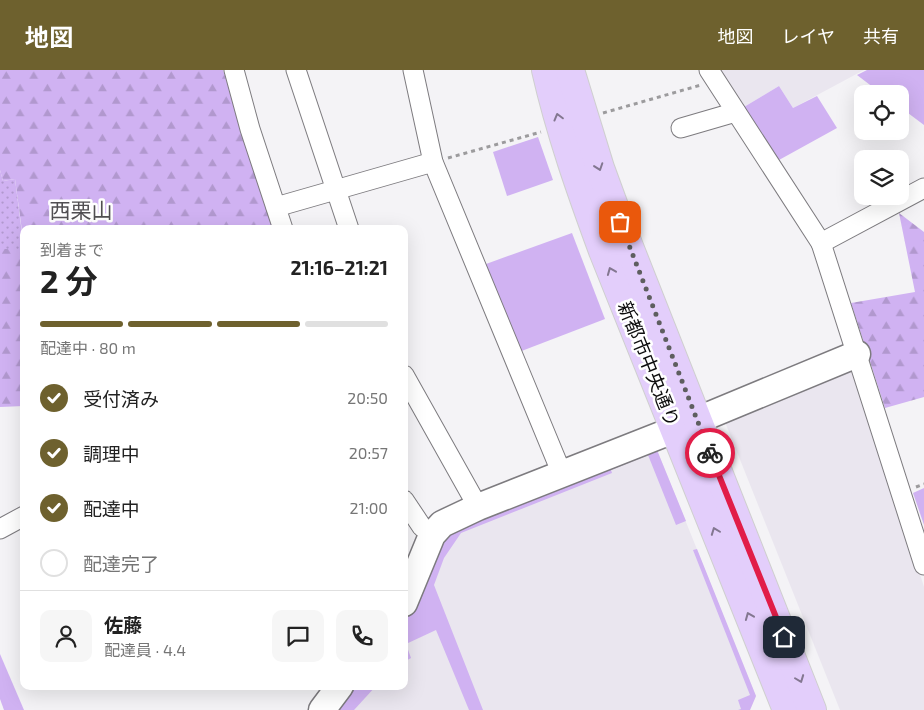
<!DOCTYPE html>
<html lang="ja">
<head>
<meta charset="utf-8">
<style>
	:root { --surface:#fff; --page:#f6f6f6; --text:#222; --muted:#767676; --line:#e0e0e0; --accent:#6e612e }
	body { margin:0; font-family:"Exo 2","Noto Sans JP",sans-serif; background:var(--page); color:var(--text); height:100vh; display:flex; flex-direction:column; font-size:19px; white-space:nowrap }
	* { box-sizing:border-box; margin:0 }
	p { font-size:16px; color:var(--muted) }
	.icon { flex:none; width:28px; height:28px; fill:none; stroke:currentColor; stroke-width:2; stroke-linecap:round; stroke-linejoin:round }
	.map { position:relative; flex:1; overflow:hidden }
	.details { position:absolute; left:20px; top:155px; width:388px; height:465px; display:flex; flex-direction:column; background:var(--surface); border-radius:10px; box-shadow:0 5px 20px #0002 }
	.details>* { flex:none }
	.tools { position:absolute; left:854px; top:15px; display:grid; gap:10px }
	.tools a { display:grid; place-items:center; width:55px; height:55px; border-radius:10px; background:var(--surface); box-shadow:0 5px 20px #0002; font-size:25px }
	.pin { position:absolute; display:grid; place-items:center; width:42px; height:42px; color:#fff; margin:-21px; border-radius:10px; box-shadow:0 2px 8px #0006 }
	.courier { position:absolute; display:grid; place-items:center; width:50px; height:50px; margin:-25px; border:4px solid #e11d48; border-radius:50%; background:#fff; color:#222; box-shadow:0 1px 6px #0007 }
	.headline em { font-style:normal; font-weight:700 }
	.headline div { display:flex; flex-direction:column-reverse }
	.headline { display:flex; align-items:center; justify-content:space-between; height:85px; padding:0 20px }
	h1 { font-size:32px; font-weight:700; line-height:38px }
	.bar { display:grid; grid-template-columns:repeat(4,1fr); gap:8px 5px; align-content:center; height:60px; padding:0 20px }
	.bar i { height:6px; border-radius:4px; background:var(--line) }
	.bar .current { background:var(--accent) }
	.bar p { grid-column:span 4 }
	.line { display:flex; align-items:center; gap:12px; padding:0 20px; border-top:1px solid var(--line) }
	.line div { flex:1 }
	.round { display:grid; place-items:center; flex:none; width:52px; height:52px; border-radius:10px; background:var(--page) }
	ol { padding:0 20px; list-style:none }
	li { display:flex; align-items:center; gap:15px; height:55px }
	li p { margin-inline-start:auto }
	li .icon { padding:5px; border-radius:50%; background:var(--accent); color:#fff; stroke-width:4 }
	li:last-child { color:var(--muted) }
	li i { width:28px; height:28px; border:2px solid var(--line); border-radius:50% }
	header { display:flex; align-items:center; gap:30px; box-sizing:border-box; height:70px; padding:0 25px; background:var(--accent); color:#fff }
	header strong { font-size:24px }
	nav { display:flex; gap:28px; margin-inline-start:auto; font-size:18px }
	.map>svg:first-child { display:block }
</style>
</head>
<body>
<header>
<strong>地図</strong>
<nav><a>地図</a><a>レイヤ</a><a>共有</a></nav>
</header>
<div class="map">
<svg width="924" height="640" viewBox="0 0 924 640">
	<defs>
		<pattern id="forest-firs" width="22" height="20" patternUnits="userSpaceOnUse" patternTransform="scale(1.25)"><rect width="22" height="20" fill="#d0b2f2"/><path d="M5 1l3.5 6h-7zM16 11l3.5 6h-7z" fill="#b198ce"/></pattern>
		<pattern id="park-dots" width="8" height="8" patternUnits="userSpaceOnUse" patternTransform="scale(1.25)"><rect width="8" height="8" fill="#d0b2f2"/><path d="M2 2h.1M6 6h.1" fill="none" stroke="#b198ce" stroke-width="1.8" stroke-linecap="round"/></pattern>
	</defs>
	<rect width="100%" height="100%" fill="#f4f3f6"/>
	<g fill="#eae6ef">
		<polygon points="719,0 864,0 793,38 779,16 744,37"/>
		<polygon points="848,297 857,302 924,517 924,640 840,640 725,352"/>
		<polygon points="657,380 756,626 750,640 338,640 356,616 404,616 404,551 422,525 432,491 452,461"/>
	</g>
	<g fill="#d0b2f2">
		<polygon points="867,0 924,0 924,55 900,37 900,24 882,24 857,5"/>
		<polygon points="779,16 793,38 817,26 837,58 779,90 744,37"/>
		<polygon points="538,67 553,110 507,126 493,82"/>
		<polygon points="572,163 605,249 519,282 486,194"/>
		<polygon points="657,380 686,451 676,455 648,385 611,400 612,403 461,463 444,488 434,515 483,640 469,640 436,560 406,574 411,588 404,592 404,551 422,525 432,491 452,461"/>
		<polygon points="924,418 924,455 913,423"/>
		<polygon points="697,479 756,626 750,640 738,640 741,639 738,630 750,625 693,480"/>
		<polygon points="0,584 24,640 4,640 0,629"/>
		<polygon points="356,616 376,616 354,640 338,640"/>
	</g>
	<g fill="url(#forest-firs)">
		<polygon points="0,0 223,0 275,159 24,159 24,176 15,109 3,111 0,100"/>
		<polygon points="899,143 924,162 924,327 885,338 851,233 915,222"/>
		<polygon points="0,179 24,179 24,336 0,337"/>
	</g>
	<polygon fill="url(#park-dots)" points="0,100 3,111 15,109 24,179 0,179"/>
	<g fill="none" stroke-linecap="round" stroke-linejoin="round">
		<defs>
			<g id="street">
				<polyline points="234,0 250,59 283,159"/>
				<polyline points="296,0 349,159"/>
				<polyline points="413,0 433,92 562,404"/>
				<polyline points="709,0 821,173 924,118"/>
				<polyline points="681,58 736,42"/>
				<polyline points="276,137 433,92"/>
				<polyline points="821,173 924,495"/>
				<polyline points="404,305 478,437"/>
				<polyline points="404,430 422,457"/>
				<polyline points="0,459 24,446"/>
			</g>
			<g id="secondary">
				<polyline points="404,533 432,465 442,454 478,437 676,359 857,284"/>
				<polyline points="322,640 340,616"/>
			</g>
			<g id="primary">
				<path d="M546 0C560 62 581 121 603 181L787 640"/>
				<polyline points="570,0 600,98 626,169 812,640"/>
			</g>
		</defs>
		<use href="#street" stroke="#7d7b7f" stroke-width="21"/>
		<use href="#secondary" stroke="#7d7b7f" stroke-width="29"/>
		<use href="#primary" stroke="#cfcfcf" stroke-width="30"/>
		<g stroke="#9c9b9d" stroke-width="3" stroke-dasharray="4 4" stroke-linecap="butt">
			<polyline points="603,43 701,15"/>
			<polyline points="448,88 541,62"/>
			<polyline points="916,417 924,414"/>
		</g>
		<use href="#street" stroke="#fff" stroke-width="19"/>
		<use href="#secondary" stroke="#fff" stroke-width="26"/>
		<use href="#primary" stroke="#e3cefb" stroke-width="28"/>
	</g>
	<defs><path id="oneway-chevron" d="M-2-3.5L2.5 0L-2 3.5" fill="none" stroke-width="1.6" stroke-linecap="round" stroke-linejoin="round" transform="scale(1.25)"/></defs>
	<g stroke="#837790">
		<use href="#oneway-chevron" transform="translate(558 47) rotate(-105)"/>
		<use href="#oneway-chevron" transform="translate(599 97) rotate(71)"/>
		<use href="#oneway-chevron" transform="translate(611 201) rotate(-112)"/>
		<use href="#oneway-chevron" transform="translate(715 461) rotate(-111)"/>
		<use href="#oneway-chevron" transform="translate(749 546) rotate(-112)"/>
		<use href="#oneway-chevron" transform="translate(800 609) rotate(69)"/>
	</g>
	<g fill="none" stroke-linecap="round" stroke-linejoin="round">
		<polyline stroke="#5e5e5f" stroke-width="5" stroke-dasharray="0 9" points="620,152 710,383"/>
		<polyline stroke="#e11d48" stroke-width="6" points="710,383 784,567"/>
	</g>
	<g text-anchor="middle" stroke-width="5" stroke-linejoin="round" paint-order="stroke">
		<g font-size="19" fill="#0d0d0e" stroke="#fff">
			<text transform="translate(649 294) rotate(68)" y="7">新都市中央通り</text>
		</g>
		<g font-size="21" fill="#514f52" stroke="#fff">
			<text x="81" y="148">西栗山</text>
		</g>
	</g>
</svg>
<div class="tools">
<a><svg class="icon" aria-label="locate" viewBox="0 0 24 24"><circle cx="12" cy="12" r="6"/><path d="M12 2v4M12 18v4M2 12h4M18 12h4"/></svg></a>
<a><svg class="icon" aria-label="layers" viewBox="0 0 24 24"><path d="M12 4l9 5-9 5-9-5zM3 14l9 5 9-5"/></svg></a>
</div>
<div class="pin" style="left:620px;top:152px;background:#ea580c"><svg class="icon" aria-label="bag" viewBox="0 0 24 24"><path d="M5 8h14l-1 12H6zM9 8a3 3 0 0 1 6 0"/></svg></div>
<div class="pin" style="left:784px;top:567px;background:#1f2937"><svg class="icon" aria-label="home" viewBox="0 0 24 24"><path d="M3 11l9-7 9 7M6 9v11h12V9"/></svg></div>
<div class="courier" style="left:710px;top:383px"><svg class="icon" aria-label="bike" viewBox="0 0 24 24"><circle cx="6" cy="16" r="4"/><circle cx="18" cy="16" r="4"/><path d="M6 16l4-8h5l3 8M10 8l3 8H6M13 5h3"/></svg></div>
<section class="details">
<div class="headline"><div><h1>2 分</h1><p>到着まで</p></div><em>21:16–21:21</em></div>
<div class="bar"><i class="current"></i><i class="current"></i><i class="current"></i><i></i><p>配達中 · 80 m</p></div>
<ol>
<li><svg class="icon" aria-label="check" viewBox="0 0 24 24"><path d="M5 12l5 5 9-10"/></svg>受付済み<p>20:50</p></li>
<li><svg class="icon" aria-label="check" viewBox="0 0 24 24"><path d="M5 12l5 5 9-10"/></svg>調理中<p>20:57</p></li>
<li><svg class="icon" aria-label="check" viewBox="0 0 24 24"><path d="M5 12l5 5 9-10"/></svg>配達中<p>21:00</p></li>
<li><i></i>配達完了</li>
</ol>
<div class="line" style="height:90px"><a class="round"><svg class="icon" aria-label="person" viewBox="0 0 24 24"><circle cx="12" cy="8" r="4"/><path d="M4 21q1-7 8-7t8 7"/></svg></a><div><b>佐藤</b><p>配達員 · 4.4</p></div><a class="round"><svg class="icon" aria-label="chat" viewBox="0 0 24 24"><path d="M4 5h16v11H9l-5 4z"/></svg></a><a class="round"><svg class="icon" aria-label="phone" viewBox="0 0 24 24"><path d="M5 4h4l2 5-3 2q2 4 5 5l2-3 5 2v4C11 20 4 13 5 4z"/></svg></a></div>
</section>
</div>
</body>
</html>
